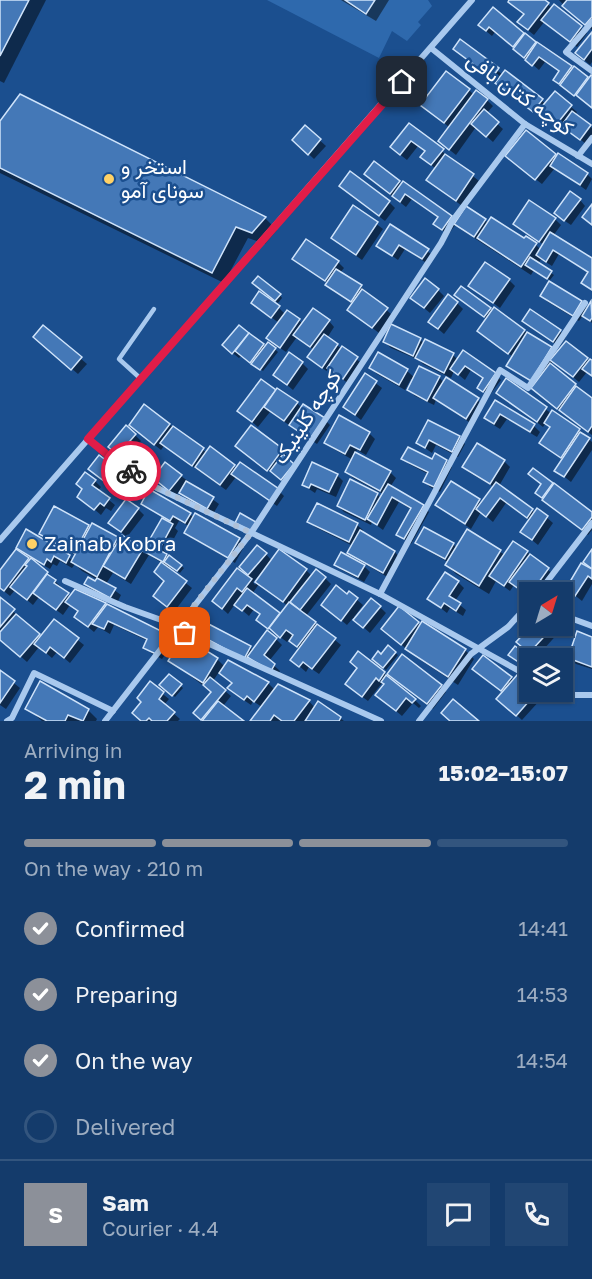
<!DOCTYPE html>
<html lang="en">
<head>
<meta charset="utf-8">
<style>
	:root { --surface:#143b6b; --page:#214673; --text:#f1f3f6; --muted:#9dadc1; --line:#33557e; --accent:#8c9099 }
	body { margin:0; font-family:"Golos Text",Vazirmatn,sans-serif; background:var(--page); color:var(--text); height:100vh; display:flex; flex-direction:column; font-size:22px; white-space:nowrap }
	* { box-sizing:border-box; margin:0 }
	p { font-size:20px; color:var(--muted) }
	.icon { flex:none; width:33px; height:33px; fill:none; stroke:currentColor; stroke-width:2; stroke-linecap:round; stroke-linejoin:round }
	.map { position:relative; height:721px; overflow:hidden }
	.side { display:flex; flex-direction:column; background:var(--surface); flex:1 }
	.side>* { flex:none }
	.needle { width:39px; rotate:38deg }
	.controls { position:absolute; left:519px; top:582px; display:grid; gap:12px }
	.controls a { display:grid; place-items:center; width:54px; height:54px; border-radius:0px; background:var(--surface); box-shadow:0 2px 4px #0004,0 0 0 2px var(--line); font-size:30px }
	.pin { position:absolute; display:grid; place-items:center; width:51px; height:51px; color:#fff; margin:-26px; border-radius:12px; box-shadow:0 3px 9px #0006 }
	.courier { position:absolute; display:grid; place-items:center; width:60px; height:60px; margin:-30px; border:4px solid #e11d48; border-radius:50%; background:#fff; color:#222; box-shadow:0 2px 8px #0007 }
	.overview em { font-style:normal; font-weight:700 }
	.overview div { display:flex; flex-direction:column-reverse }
	.overview { display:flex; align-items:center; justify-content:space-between; height:102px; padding:0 24px }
	h1 { font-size:39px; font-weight:700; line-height:45px }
	.bar { display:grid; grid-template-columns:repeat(4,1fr); gap:9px 6px; align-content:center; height:72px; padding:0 24px }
	.bar i { height:8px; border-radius:4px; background:var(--line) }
	.bar .current { background:var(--accent) }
	.bar p { grid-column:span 4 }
	.line { display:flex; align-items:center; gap:15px; padding:0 24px; border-top:2px solid var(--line) }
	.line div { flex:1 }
	.round { display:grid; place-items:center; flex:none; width:63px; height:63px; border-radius:0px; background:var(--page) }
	ol { padding:0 24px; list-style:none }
	li { display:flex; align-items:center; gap:18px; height:66px }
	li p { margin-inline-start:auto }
	li .icon { padding:6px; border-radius:50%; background:var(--accent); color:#fff; stroke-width:4 }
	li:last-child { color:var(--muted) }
	li i { width:33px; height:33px; border:3px solid var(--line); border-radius:50% }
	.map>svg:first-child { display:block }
</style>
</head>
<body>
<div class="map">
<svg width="592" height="721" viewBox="0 0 592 721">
	<rect width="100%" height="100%" fill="#1b4f8f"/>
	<polygon fill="#2e69ad" points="267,0 345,0 366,13 375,0 428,0 432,6 418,22 421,25 407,41 392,31 379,58"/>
	<g fill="#0007" fill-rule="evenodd">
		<polygon points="0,0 46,0 4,83 0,81"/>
		<polygon points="341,0 389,0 376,21"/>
		<polygon points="511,0 543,0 552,8 554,6 587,33 577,47 545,21 534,35 525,28 525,15 516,8"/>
		<polygon points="559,0 592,0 592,30 570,12"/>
		<polygon points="493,9 537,45 589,80 592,77 592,107 555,80 560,72 545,62 539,70 495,32 492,36 486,31 480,25"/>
		<polygon points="592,35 592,62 590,65 583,59"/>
		<polygon points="460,41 503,75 505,72 546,104 555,93 577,112 575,115 592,128 592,137 586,144 565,127 562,130 543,113 540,117 460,54"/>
		<polygon points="469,90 474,95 487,100 493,106 486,114 503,129 493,142 476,127 456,155 446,147 450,128 422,104"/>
		<polygon points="20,96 265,218 277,230 265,244 248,238 224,283 0,173 0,124"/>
		<polygon points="409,125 479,181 462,206 428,180 436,169 422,157 426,152 418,146 407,160 398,153"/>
		<polygon points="305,127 326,146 314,159 300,146"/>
		<polygon points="555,155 587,174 592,179 586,190 555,168 542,184 513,162"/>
		<polygon points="371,180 399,182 457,223 485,220 488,223 536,245 541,250 544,245 515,224 555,219 561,225 553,236 592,260 592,291 583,283 589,273 559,254 552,266 541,259 538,264 554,275 550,280 534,270 531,275 462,230 456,224 448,235 435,224 439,218 412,199 406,207"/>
		<polygon points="347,192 389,202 395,208 385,221"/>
		<polygon points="580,200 585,206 571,225 562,219"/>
		<polygon points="354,207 383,229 362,260 332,238"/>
		<polygon points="391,226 434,256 428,264 405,249 398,260 378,246"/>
		<polygon points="294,259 338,262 344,268 340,273 361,287 392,315 379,333 349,310 353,304 333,291 327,285 328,283"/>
		<polygon points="509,280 515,286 500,308 470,286"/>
		<polygon points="257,286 280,295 282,298 278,303"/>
		<polygon points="438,290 444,296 430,313 418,303"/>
		<polygon points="456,295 490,309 551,348 557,354 587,359 592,362 592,376 587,372 579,382 553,361 550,365 592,400 592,435 539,394 533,388 536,385 508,365 513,357 479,331 487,319"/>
		<polygon points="542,296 581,302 588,309 592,303 592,323 583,315 579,321 548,302"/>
		<polygon points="457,303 463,309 444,334 430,322"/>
		<polygon points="259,308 279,308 285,314 299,320 303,325 329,321 334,327 327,338 363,364 349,384 330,370 328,372 315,363 309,357 314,350 297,337 286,352 274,344 279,323"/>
		<polygon points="524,321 560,331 566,337 559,347"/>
		<polygon points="44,327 87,364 78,374 41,343"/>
		<polygon points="239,327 265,347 275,349 278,352 263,371 241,356 239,358 230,351"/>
		<polygon points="420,339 424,344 426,341 453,355 458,360 495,374 501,380 489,396 479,387 484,379 471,370 465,380 454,371 451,378 423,364 419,360 391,348 385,342"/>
		<polygon points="302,363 308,369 293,390 275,375"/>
		<polygon points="371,368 407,371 415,378 439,377 444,383 447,379 484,405 472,424 436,400 434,405 415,396 409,390 414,380 411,379 405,390 377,374"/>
		<polygon points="365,375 382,388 361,420 345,407"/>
		<polygon points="506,380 552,414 553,412 579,430 592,442 592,450 571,482 556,470 563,460 541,443 551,428 546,423 543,427 498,393"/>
		<polygon points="276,392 297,403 302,408 324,419 330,425 317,444 270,412 258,427 239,411"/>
		<polygon points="495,402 534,426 540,432 537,437 507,419 500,429 492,424 486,418"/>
		<polygon points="145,406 207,453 278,490 284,496 277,506 236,477 226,490 164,446 161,450 136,430"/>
		<polygon points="429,422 459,438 465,444 458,457 436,445 432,453 418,443"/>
		<polygon points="251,427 282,451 288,456 286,459 293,465 285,482 243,452"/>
		<polygon points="369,433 375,439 366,455 357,450 355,453 390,472 396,478 390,487 423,506 429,512 411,544 398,534 412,510 399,502 383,530 372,522 371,525 344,512 338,506 377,494 381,498 385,495 353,478 347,472 353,460 332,448 326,442"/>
		<polygon points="135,435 141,441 125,460 116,452"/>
		<polygon points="477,445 504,461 510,467 499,486 535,513 538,510 553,523 538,545 522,532 530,520 506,503 493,522 481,512 471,529 437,505 451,483 482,503 494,487 470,473 464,467"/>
		<polygon points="99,457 133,484 124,496 96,475"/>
		<polygon points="403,458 446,461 452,467 440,492 430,487 424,481 428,474 409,464"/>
		<polygon points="337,475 343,481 336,497 317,489 315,493 303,485"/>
		<polygon points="181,476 219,504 213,514 187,499 179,491 176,496 160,484"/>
		<polygon points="95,481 101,487 98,491 115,505 111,511 106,508 101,515 79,496"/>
		<polygon points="543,484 552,484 592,514 592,530 588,535 549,505 539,495"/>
		<polygon points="143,504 190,514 194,518 239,539 245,545 235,563 192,538 186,532 189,526 179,521 175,528 178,531 165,555 184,568 180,573 170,565 168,569 192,588 174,612 160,601 166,581 162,563 149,555 131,584 113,573 106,584 121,595 117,603 92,590 86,584 96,583 98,580 82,571 75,564 72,568 60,561 57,566 53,564 50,569 23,553 17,548 27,531 74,561 77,556 47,539 41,534 88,526 91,529 93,525 120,541 144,552 164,518"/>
		<polygon points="317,505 357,525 363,530 362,533 395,552 400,558 389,578 355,558 349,552 353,546 315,527 309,521"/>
		<polygon points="138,509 144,515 127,537 110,523"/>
		<polygon points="468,531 505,555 527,552 554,575 541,592 530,592 530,597 514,585 510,591 496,581 489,594 456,574 447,565 448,562 423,548 417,542 453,544 457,548"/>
		<path d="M266 554 272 561 306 570 312 576 325 578 331 584 306 616 341 645 319 674 309 667 306 672 298 665 300 649 289 639 287 642 264 625 261 615 254 609 249 616 235 604 228 614 214 601 249 577 241 567ZM262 572 264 573 255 585 253 582ZM259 584 288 606 280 616 252 594Z"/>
		<polygon points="28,560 55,581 61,587 60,589 70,597 75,590 168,636 174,642 162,659 151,653 145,648 148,641 114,625 110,634 98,627 94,632 76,617 79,612 70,605 63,615 39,597 33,605 15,590 10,596 0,588 0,573"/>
		<polygon points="362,564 370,572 364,582 342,570 336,565"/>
		<polygon points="592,571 592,584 582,601 567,589"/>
		<polygon points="458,582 464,588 455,601 466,610 463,616 450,608 447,613 429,599"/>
		<polygon points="349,593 363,605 354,617 356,619 380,607 386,613 370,633 353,618 347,625 323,605"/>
		<polygon points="0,599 41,638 54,621 84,645 70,663 57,652 52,658 39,647 27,662 0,638 2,633 0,631"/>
		<polygon points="399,608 421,626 465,650 474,659 458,685 416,657 383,629"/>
		<polygon points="533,626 555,626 560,631 536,658 518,642"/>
		<polygon points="194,631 250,647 253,651 276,639 282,645 269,661 280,671 277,676 200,637"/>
		<polygon points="592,638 592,669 576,664 570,658"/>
		<polygon points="184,639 217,659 225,667 268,683 275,690 309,701 315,708 340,718 344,721 252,721 262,707 253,701 251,705 235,694 229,688 233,683 219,672 213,681 231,696 223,706 204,721 195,713 212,692 170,661"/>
		<polygon points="395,653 398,655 386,670 376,662 382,656"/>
		<polygon points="402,656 446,692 433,709 392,677 390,680 415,700 421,706 419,708 413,703 402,716 383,700 385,685 382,683 368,701 353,690 384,673 388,676"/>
		<polygon points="0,672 20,688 6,709 0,705"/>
		<polygon points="480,675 511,678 530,692 533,692 541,699 522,720 504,704 504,692"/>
		<polygon points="169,676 183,688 175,697 161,685"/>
		<polygon points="150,684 169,699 164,705 180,719 178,721 142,721 143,702"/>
		<polygon points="27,708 88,710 97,719 96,721 42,721"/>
	</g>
	<g fill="#4478b7" stroke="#cfe3fa" stroke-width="1.5">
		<polygon points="0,0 29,0 0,56"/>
		<polygon points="345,0 375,0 366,14"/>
		<polygon points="509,0 545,0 549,3 528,30 517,22 524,14 508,2"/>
		<polygon points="567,0 592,0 592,17 585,25 562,6"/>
		<polygon points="554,4 582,26 570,42 541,20"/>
		<polygon points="493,7 524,33 513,47 489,27 486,31 478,25"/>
		<polygon points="592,32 592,49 584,60 575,53"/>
		<polygon points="525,33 536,42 524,58 513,49"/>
		<polygon points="460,39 499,68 492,78 453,49"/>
		<polygon points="537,42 572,66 559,84 553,80 559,71 539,57 532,66 525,60"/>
		<polygon points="574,66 588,77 574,96 560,85"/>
		<polygon points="505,70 543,99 533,112 495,83"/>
		<polygon points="446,71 470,89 444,123 420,105"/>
		<polygon points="591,75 592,75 592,108 576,95"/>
		<polygon points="476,90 488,99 449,150 438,141"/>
		<polygon points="555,91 572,105 556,125 538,111"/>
		<polygon points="20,94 266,217 252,233 236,227 212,273 0,168 0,121"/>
		<polygon points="484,109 499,122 486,137 471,124"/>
		<polygon points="572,111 591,125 580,140 561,126"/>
		<polygon points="409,123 444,149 431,165 420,157 425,151 411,141 400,155 390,147"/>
		<polygon points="305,125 321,139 308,155 292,140"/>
		<polygon points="526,130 556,154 535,180 505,156"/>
		<polygon points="558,153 588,173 580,185 550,166"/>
		<polygon points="445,154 474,174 456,201 426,180"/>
		<polygon points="374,161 400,181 390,194 364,174"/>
		<polygon points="350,171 390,201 379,216 339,186"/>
		<polygon points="403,181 452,216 442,230 433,224 438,217 405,194 400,202 392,196"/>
		<polygon points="570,191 581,199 564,221 554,213"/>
		<polygon points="529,200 556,218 539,242 513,224"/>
		<polygon points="592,204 592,225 582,217"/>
		<polygon points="353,205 378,222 356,255 331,238"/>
		<polygon points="466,206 486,219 474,237 454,224"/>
		<polygon points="491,217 524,238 526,236 537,243 521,267 477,238"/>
		<polygon points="390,224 429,249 422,259 399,245 392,256 376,246"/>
		<polygon points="550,232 592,258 592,290 581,283 588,272 553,250 546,262 536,255"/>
		<polygon points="306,239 339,261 325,281 292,259"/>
		<polygon points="530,257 552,271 547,279 525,265"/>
		<polygon points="485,262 510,279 493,303 468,286"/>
		<polygon points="336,269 362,285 351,302 325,285"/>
		<polygon points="258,276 281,294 275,301 252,283"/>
		<polygon points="425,278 439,289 424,308 410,298"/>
		<polygon points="549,281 582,301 573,316 540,296"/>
		<polygon points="461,286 491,308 484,317 454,295"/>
		<polygon points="362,289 388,308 372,328 347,310"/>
		<polygon points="259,291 280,306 271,318 251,303"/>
		<polygon points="448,294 458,302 438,329 428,322"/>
		<polygon points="591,301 592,318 590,321 582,316"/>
		<polygon points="494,307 525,330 508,354 477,331"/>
		<polygon points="313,308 330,320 310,347 293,335"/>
		<polygon points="530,309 561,330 553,342 522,321"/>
		<polygon points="287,310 300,319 280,348 266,338"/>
		<polygon points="391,324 421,338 413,356 383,342"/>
		<polygon points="43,325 82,357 71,370 33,337"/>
		<polygon points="239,325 249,333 232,354 222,345"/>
		<polygon points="527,332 552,347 531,381 506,366"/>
		<polygon points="249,333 264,344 250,363 235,351"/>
		<polygon points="324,334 338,344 322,368 307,357"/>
		<polygon points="425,339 454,353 444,373 415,358"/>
		<polygon points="566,341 588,358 573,377 550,360"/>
		<polygon points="268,342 276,348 260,370 251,364"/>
		<polygon points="342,346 358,357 343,379 327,368"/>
		<polygon points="463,350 496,373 483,392 477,388 483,378 465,366 458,375 450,369"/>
		<polygon points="289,352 303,362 287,385 273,375"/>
		<polygon points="378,352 408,369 399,385 369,368"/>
		<polygon points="590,359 592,360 592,376 582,369"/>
		<polygon points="550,363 576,384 557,409 531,388"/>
		<polygon points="419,366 440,376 427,401 407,390"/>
		<polygon points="365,373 377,381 355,415 343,407"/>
		<polygon points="446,377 479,398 466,419 433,398"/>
		<polygon points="506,378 547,407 537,422 496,393"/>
		<polygon points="261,379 276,390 252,422 237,411"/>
		<polygon points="576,386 592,398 592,426 588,432 559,410"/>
		<polygon points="277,388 298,402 284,421 264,407"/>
		<polygon points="495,400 535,424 530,432 500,414 494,424 484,418"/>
		<polygon points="144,404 170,424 154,445 129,425"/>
		<polygon points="303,404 325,418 310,439 289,425"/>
		<polygon points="552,410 580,429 561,458 539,443 550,427 544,423"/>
		<polygon points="339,415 370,432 360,450 350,445 345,454 324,443"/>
		<polygon points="428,420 460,436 452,452 429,440 425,448 416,443"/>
		<polygon points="126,425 136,434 118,455 108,447"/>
		<polygon points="251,425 283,449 267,471 235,446"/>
		<polygon points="173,426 204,448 192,466 160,443"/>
		<polygon points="580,432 590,438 564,477 554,471"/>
		<polygon points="477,443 505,460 490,484 462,467"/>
		<polygon points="210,446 235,465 220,485 195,467"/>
		<polygon points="408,447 432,459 435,453 447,460 434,487 423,482 428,472 401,459"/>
		<polygon points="355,452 391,471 380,491 345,472"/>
		<polygon points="283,454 294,464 281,480 270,471"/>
		<polygon points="99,455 128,477 117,491 88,469"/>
		<polygon points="165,462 182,475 169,491 153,478"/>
		<polygon points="240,462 279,489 270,501 231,474"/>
		<polygon points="312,462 338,474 329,492 311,484 309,488 302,485"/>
		<polygon points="533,468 553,483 542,498 535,493 541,484 528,474"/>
		<polygon points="85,472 96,480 92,485 110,498 104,506 100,503 94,510 77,497 82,489 76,484"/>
		<polygon points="350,479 378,493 365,520 337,506"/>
		<polygon points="186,481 214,497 207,509 179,493"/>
		<polygon points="451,481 480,499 465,524 435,505"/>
		<polygon points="496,482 533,509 527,518 500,498 486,517 476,509"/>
		<polygon points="554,483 592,512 592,517 582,530 542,500"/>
		<polygon points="388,484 424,505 404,539 396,535 411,508 392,497 377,525 367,519"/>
		<polygon points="149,489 191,513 185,523 173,516 170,521 141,504"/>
		<polygon points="126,499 139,508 121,532 108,523"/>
		<polygon points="317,503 358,523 349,542 307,522"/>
		<polygon points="54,506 89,525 74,553 39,534"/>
		<polygon points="537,508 548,516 532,540 520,532"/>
		<polygon points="195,513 240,538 228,558 184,533"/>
		<polygon points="240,513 256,522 251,531 235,523"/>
		<polygon points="162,518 173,524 159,550 167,554 163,562 143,551"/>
		<polygon points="92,523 118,537 97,577 71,562"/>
		<polygon points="424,527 454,543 445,559 415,543"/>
		<polygon points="26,529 70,555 66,563 54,556 51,562 47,559 44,565 16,548"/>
		<polygon points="467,529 501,550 479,586 445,565"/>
		<polygon points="360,530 395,551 383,573 347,553"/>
		<polygon points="122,535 143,549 125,579 103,566"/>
		<polygon points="513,541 528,551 504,586 489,576"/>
		<polygon points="257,545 267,553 248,575 239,567"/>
		<polygon points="16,549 29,558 4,591 0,588 0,570"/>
		<polygon points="279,549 307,569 283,602 255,582"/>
		<polygon points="592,549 592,569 583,562"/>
		<polygon points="341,552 365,565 358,577 334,565"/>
		<polygon points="530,554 549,568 529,596 509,582"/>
		<polygon points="169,555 182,565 177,571 164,562"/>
		<polygon points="31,558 48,572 27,600 10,587 27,566 25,565"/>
		<polygon points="161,562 187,581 167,607 153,596 164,581 154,572"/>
		<polygon points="581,563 592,569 592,579 588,576 575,596 565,590"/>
		<polygon points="237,568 252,579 242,592 237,588 222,609 212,601"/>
		<polygon points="316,569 326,577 300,610 290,602"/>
		<polygon points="445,572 459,581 449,596 461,603 456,611 444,603 441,608 427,599"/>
		<polygon points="47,574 56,580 54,583 69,593 56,610 33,593"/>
		<polygon points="88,577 95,581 97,578 116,588 110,598 84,584"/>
		<polygon points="336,585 347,594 349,591 358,598 341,621 321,605"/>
		<polygon points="247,588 280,613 268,629 256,620 260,614 247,605 242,611 234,605"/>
		<polygon points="75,589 106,603 88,627 74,617 78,611 65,602"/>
		<polygon points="0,597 15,609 0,627"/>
		<polygon points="371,598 381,606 363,628 353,620"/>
		<polygon points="289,602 316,622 297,647 289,641 293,635 286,630 280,638 269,628"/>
		<polygon points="107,604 169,635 156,654 143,648 147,639 108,621 104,629 92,624"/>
		<polygon points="399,606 419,622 401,645 381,629"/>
		<polygon points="16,614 40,634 20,657 0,640 0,632"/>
		<polygon points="54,619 79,638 64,658 50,647 46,653 34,644"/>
		<polygon points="199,619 251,646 244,659 192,631"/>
		<polygon points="422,621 466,649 448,677 405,649"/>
		<polygon points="317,624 336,638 312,669 303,662 299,667 290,660"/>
		<polygon points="531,626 554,626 529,653 516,642"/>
		<polygon points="267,630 277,638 264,655 275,664 271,671 247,657"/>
		<polygon points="577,631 592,637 592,667 568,658"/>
		<polygon points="183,636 218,658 203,683 168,661"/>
		<polygon points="388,645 396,652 383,668 372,659 378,651 381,654"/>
		<polygon points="515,646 532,658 530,658 526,667 508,655"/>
		<polygon points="358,651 385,672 379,681 376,678 362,697 345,684 357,668 350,662"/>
		<polygon points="402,654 442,685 427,704 387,674"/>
		<polygon points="483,655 512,677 501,691 472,669"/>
		<polygon points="228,660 269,682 254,702 247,696 244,700 227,688 232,683 219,673"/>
		<polygon points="0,670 15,681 0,703"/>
		<polygon points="169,674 182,684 172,696 159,685"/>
		<polygon points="386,675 416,699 412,703 406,698 396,711 375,695 384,684 381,682"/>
		<polygon points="517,675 530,686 530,692 537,692 516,716 496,699"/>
		<polygon points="210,677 226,690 201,720 193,713 211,692 203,685"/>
		<polygon points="40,681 89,709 83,721 68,715 65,721 47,721 25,709"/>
		<polygon points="150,681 164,692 159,699 175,712 167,721 152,721 149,718 146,721 141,721 132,713 141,702 137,698"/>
		<polygon points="278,684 310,700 294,721 282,721 274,715 270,721 250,721"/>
		<polygon points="453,699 479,721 450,721 441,713"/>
		<polygon points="218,701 244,721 202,721"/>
		<polygon points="318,701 341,717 339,721 305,721"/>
	</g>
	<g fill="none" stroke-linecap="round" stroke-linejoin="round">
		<polyline stroke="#a9c9ee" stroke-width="4.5" points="141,379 119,359 154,309"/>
		<g stroke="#a9c9ee" stroke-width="6">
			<polyline points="592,22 566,52 592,71"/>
			<polyline points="431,48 525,124 592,164"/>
			<polyline points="578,156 592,138"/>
			<polyline points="88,439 115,461 155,487 380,594 530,677"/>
			<polyline points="0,540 472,0"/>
			<polyline points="65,581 125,607 178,626 185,633 381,721"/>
			<polyline points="539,592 592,523"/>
			<polyline points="380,594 500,370 528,388 585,303"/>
			<polyline points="562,615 592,626"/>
			<polyline points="557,692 564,695 592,695"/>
			<polyline points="7,721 12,718 34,673 113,711"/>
			<polyline points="105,721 251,533 441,243 453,220 525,124"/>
			<polyline points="419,721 471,654 508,627 530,603"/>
		</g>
	</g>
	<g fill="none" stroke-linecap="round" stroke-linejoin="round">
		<polyline stroke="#afc1d8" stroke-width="6" stroke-dasharray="0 10.8" points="131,471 155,487 251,533 178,626 185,633"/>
		<polyline stroke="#e11d48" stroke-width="8" points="131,471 115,461 88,439 402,82"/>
	</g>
	<g fill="#ffd166" stroke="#1b4f8f" stroke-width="2">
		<circle cx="109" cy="179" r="6"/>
		<circle cx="32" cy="544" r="6"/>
	</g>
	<g text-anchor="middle" stroke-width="5" stroke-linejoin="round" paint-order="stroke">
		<g font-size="21" fill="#fff" stroke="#1b4f8f">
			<text transform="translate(520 94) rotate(36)" y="7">کوچه کتان بافی</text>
			<text transform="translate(307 417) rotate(-57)" y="7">کوچه کلینیک</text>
		</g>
		<g font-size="21" fill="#fff" stroke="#1b4f8f" text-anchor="start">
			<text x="121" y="174">استخر و<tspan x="121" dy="24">سونای آمو</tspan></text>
			<text x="44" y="551">Zainab Kobra</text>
		</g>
	</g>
</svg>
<div class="controls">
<a><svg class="needle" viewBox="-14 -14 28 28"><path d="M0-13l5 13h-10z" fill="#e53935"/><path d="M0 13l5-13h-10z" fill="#9dadc1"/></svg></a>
<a><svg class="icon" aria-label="layers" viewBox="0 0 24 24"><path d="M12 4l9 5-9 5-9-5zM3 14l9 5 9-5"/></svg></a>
</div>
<div class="pin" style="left:185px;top:633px;background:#ea580c"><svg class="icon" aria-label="bag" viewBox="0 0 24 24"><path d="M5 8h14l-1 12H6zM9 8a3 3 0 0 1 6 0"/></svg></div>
<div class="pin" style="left:402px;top:82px;background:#1f2937"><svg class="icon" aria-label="home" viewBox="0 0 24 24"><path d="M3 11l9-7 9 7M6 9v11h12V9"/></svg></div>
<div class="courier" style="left:131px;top:471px"><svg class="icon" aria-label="bike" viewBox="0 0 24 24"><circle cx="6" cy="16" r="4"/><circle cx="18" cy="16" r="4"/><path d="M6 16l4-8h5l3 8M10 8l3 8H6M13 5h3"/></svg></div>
</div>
<section class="side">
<div class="overview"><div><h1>2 min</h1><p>Arriving in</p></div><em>15:02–15:07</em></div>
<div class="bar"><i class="current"></i><i class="current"></i><i class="current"></i><i></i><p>On the way · 210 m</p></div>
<ol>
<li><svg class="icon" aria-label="check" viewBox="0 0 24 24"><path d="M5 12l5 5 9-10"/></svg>Confirmed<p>14:41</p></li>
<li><svg class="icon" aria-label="check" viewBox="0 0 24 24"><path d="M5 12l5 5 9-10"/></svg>Preparing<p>14:53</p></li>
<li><svg class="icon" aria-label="check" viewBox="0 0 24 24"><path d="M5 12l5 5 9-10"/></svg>On the way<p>14:54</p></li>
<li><i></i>Delivered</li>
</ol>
<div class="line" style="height:108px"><b class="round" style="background:var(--accent);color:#fff">S</b><div><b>Sam</b><p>Courier · 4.4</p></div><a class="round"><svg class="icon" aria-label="chat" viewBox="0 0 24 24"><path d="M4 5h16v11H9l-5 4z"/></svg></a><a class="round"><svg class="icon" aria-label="phone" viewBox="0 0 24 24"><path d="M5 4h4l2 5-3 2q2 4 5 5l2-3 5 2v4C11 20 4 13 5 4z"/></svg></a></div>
</section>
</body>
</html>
